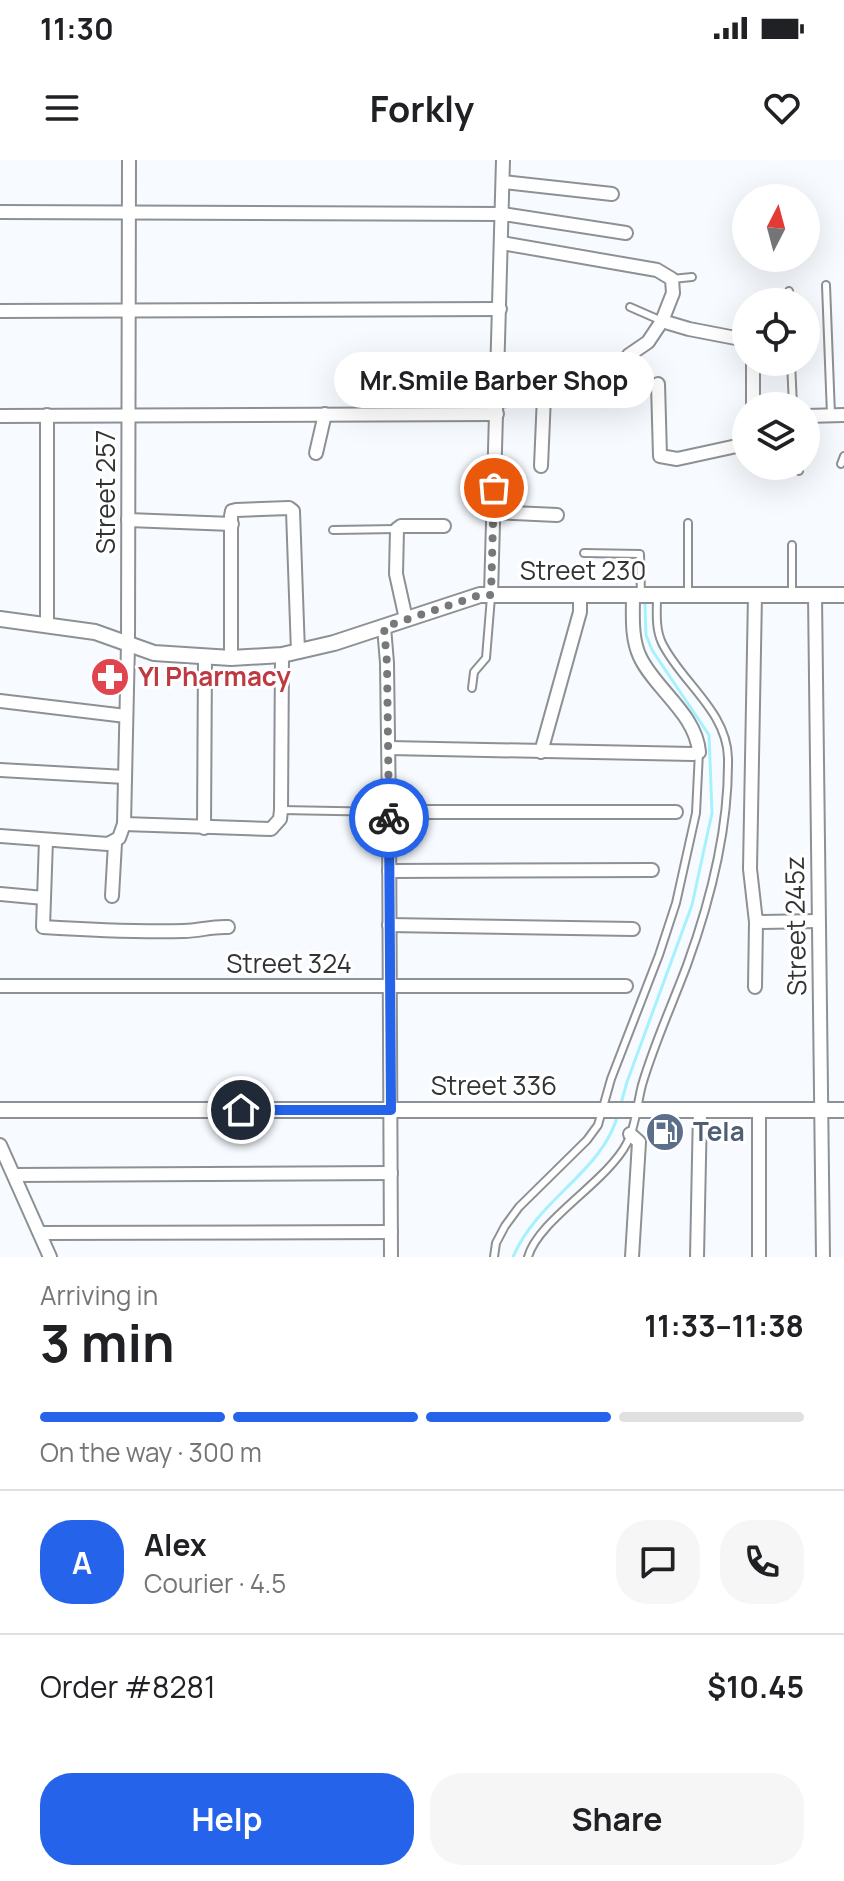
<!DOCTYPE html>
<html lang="en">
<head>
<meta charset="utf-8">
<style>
	:root { --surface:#fff; --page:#f6f6f6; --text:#202124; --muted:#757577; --line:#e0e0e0; --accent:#2563eb }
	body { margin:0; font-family:Manrope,sans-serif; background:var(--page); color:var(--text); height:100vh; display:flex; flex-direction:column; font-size:30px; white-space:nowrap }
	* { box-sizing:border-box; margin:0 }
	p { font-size:26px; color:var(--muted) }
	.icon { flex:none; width:44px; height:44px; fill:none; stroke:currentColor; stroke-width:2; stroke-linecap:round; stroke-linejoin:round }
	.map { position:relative; height:1097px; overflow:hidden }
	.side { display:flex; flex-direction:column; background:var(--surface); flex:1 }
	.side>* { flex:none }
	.needle { width:52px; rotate:6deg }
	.buttons { position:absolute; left:732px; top:24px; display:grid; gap:16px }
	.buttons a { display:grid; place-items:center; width:88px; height:88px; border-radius:50%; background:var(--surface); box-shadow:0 8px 32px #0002; font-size:40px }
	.pin { position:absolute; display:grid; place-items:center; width:68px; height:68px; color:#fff; margin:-34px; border:4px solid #fff; border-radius:50%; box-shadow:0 2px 8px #0007 }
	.courier { position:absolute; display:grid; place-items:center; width:80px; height:80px; margin:-40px; border:6px solid #2563eb; border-radius:50%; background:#fff; color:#222; box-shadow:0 2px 10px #0007 }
	.bubble { position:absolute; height:56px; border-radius:28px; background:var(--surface); box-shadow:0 8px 32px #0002; font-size:26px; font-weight:700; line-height:56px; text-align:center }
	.head em { font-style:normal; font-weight:700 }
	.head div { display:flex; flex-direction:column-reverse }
	.head { display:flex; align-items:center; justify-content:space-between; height:136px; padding:0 40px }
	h1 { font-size:52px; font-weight:700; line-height:60px }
	.bar { display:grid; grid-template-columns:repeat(4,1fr); gap:12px 8px; align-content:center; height:96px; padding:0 40px }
	.bar i { height:10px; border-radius:6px; background:var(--line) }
	.bar .active { background:var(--accent) }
	.bar p { grid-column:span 4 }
	.line { display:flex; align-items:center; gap:20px; padding:0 40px; border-top:2px solid var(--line) }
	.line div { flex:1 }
	.round { display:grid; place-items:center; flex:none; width:84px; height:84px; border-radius:32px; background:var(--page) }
	.primary-button { display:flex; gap:16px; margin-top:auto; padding:16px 40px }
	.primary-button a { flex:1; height:92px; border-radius:32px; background:var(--accent); color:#fff; font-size:32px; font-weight:700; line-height:92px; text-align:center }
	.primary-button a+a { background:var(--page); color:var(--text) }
	.status { display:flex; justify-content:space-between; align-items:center; height:56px; padding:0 40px; background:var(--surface); direction:ltr }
	.status svg { height:22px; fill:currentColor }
	header { display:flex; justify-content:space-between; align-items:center; height:104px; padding:0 40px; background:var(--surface); font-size:36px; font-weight:700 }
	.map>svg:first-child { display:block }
</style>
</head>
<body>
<div class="status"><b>11:30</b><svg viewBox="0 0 49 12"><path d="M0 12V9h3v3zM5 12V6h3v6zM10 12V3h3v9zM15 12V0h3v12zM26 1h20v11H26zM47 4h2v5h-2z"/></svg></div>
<header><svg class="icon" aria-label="menu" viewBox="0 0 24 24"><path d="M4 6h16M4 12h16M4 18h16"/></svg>Forkly<svg class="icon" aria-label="heart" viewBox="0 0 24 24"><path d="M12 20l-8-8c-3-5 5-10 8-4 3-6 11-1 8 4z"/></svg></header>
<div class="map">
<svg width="844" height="1097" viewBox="0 0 844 1097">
	<rect width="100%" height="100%" fill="#f7fbff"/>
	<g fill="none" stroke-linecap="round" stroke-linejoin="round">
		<g stroke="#a6f1fe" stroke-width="3">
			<polyline points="620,947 627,922 692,745 712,653 709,575 652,490 646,475 645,444"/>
			<path d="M513 1097C538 1038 603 1012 618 954"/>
		</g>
		<defs>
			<g id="service">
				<polyline points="672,119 692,117"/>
				<polyline points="826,125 831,255"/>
				<polyline points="789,131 790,142"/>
				<polyline points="630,147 662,161"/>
				<polyline points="791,202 793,246"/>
				<polyline points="841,304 844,296"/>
				<polyline points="799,311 799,306"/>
				<polyline points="688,363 688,435"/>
				<polyline points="333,370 397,369"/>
				<polyline points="792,385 792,436"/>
				<polyline points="584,393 640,394 641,435"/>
				<polyline points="472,528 474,512 486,498 491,437"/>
				<polyline points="281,650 389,652"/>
				<polyline points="494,1097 496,1083 505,1066 519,1047 587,980 598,965 611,919 659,795 676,743 696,653 699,592"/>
				<path d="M528 1097C538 1060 607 1022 627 983 636 966 637 944 642 925 654 884 672 845 687 805 711 739 729 668 728 598 727 551 681 522 662 483 655 468 657 452 657 435"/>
			</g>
			<g id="minor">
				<polyline points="503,22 612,34"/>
				<polyline points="0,52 503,54 626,73"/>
				<polyline points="0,151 500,149"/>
				<polyline points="662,161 689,169 746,180"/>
				<polyline points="753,202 753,246"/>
				<polyline points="658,224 660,296 677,299 746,284"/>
				<polyline points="497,241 555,235 612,238 629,195 648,182 662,161 673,133 672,119 657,110 502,83"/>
				<polyline points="47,255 47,464"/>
				<polyline points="0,256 497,254"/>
				<polyline points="806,256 844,255"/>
				<polyline points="316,293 325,254"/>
				<polyline points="541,306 544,236"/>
				<polyline points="494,352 557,355"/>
				<polyline points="128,360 232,364"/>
				<polyline points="491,435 503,0"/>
				<polyline points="755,435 750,709 756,762 755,827"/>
				<polyline points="815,435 823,1097"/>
				<polyline points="406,459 396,414 397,369 401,366 444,366"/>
				<polyline points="384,467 387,503 389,652 391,1097"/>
				<polyline points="231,498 231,356 232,351 236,350 289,348 293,351 298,492"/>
				<polyline points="0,541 126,556"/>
				<path d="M389 588 693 594 699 592C696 554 655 529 640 497 631 478 633 455 633 435"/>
				<polyline points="541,592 580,452 580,435"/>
				<polyline points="0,610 125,617"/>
				<polyline points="389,652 676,652"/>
				<polyline points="124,664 271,669 280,659 281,650 282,495"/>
				<polyline points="204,668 205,498"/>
				<polyline points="0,676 108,684 119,678 124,664 128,484 129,0"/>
				<path d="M46 680 43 767C90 770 137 772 184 771 199 771 212 766 228 767"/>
				<polyline points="389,711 652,710"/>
				<polyline points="0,734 44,738"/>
				<polyline points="112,736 115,683"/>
				<polyline points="756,762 818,761"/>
				<polyline points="389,765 633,769"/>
				<polyline points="0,826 626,826"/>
				<polyline points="630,974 639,982 632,1097"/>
				<polyline points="0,985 50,1097"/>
				<polyline points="14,1015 391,1013"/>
				<polyline points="40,1073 391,1072"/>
				<polyline points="697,1097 700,950"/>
				<polyline points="759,1097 759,950"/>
			</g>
			<g id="tertiary">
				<polyline points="0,459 95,472 154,493 231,498 282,495 334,483 480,435 844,435"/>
				<polyline points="0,950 844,950"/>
			</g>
		</defs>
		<use href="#service" stroke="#8d9194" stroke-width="10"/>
		<use href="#minor" stroke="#8d9194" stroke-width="16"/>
		<use href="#tertiary" stroke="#8d9194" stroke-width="18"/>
		<use href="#service" stroke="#fff" stroke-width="6"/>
		<use href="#minor" stroke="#fff" stroke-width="12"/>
		<use href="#tertiary" stroke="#fff" stroke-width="14"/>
	</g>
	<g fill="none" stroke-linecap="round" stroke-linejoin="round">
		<polyline stroke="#76797b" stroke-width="8" stroke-dasharray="0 14.4" points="389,658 387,503 384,467 480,435 491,435 494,328"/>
		<polyline stroke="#2563eb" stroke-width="10" points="241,950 391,950 389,658"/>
	</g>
	<defs>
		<symbol id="pharmacy-disc" viewBox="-11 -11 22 22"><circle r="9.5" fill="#e0444e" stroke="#fff"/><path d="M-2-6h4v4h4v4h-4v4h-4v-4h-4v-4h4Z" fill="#fff"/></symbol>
		<symbol id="fuel-disc" viewBox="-11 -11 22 22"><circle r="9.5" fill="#5c6f8a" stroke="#fff"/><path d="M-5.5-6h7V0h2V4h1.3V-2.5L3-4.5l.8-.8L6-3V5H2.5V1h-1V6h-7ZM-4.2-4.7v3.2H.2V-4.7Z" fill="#fff"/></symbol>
	</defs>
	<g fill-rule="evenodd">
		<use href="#pharmacy-disc" x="88" y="495" width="44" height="44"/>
		<use href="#fuel-disc" x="643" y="950" width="44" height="44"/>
	</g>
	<g text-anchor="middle" stroke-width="6" stroke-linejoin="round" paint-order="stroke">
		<g font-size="26" fill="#313334" stroke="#fff">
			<text transform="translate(106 332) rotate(-90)" y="9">Street 257</text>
			<text x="583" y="420">Street 230</text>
			<text transform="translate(796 766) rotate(-91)" y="9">Street 245z</text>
			<text x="289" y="813">Street 324</text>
			<text x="494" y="935">Street 336</text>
		</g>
		<g font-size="26" font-weight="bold" fill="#be3a42" stroke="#fff" text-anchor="start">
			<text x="138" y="526">YI Pharmacy</text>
		</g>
		<g font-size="26" font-weight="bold" fill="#4e5e75" stroke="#fff" text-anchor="start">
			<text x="693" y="981">Tela</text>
		</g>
	</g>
</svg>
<div class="buttons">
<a><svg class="needle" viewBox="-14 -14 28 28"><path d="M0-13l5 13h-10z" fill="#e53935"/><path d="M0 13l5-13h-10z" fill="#757577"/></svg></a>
<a><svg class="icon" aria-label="locate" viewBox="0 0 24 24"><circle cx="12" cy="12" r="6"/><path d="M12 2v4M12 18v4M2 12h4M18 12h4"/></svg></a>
<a><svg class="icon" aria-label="layers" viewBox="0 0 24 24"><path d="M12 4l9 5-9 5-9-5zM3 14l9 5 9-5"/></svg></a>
</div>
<div class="pin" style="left:494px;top:328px;background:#ea580c"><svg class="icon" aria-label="bag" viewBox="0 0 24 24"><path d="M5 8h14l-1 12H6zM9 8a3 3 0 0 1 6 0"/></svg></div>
<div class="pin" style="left:241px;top:950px;background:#1f2937"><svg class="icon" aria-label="home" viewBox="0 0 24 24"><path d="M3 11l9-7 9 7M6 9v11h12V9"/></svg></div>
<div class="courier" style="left:389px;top:658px"><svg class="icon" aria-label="bike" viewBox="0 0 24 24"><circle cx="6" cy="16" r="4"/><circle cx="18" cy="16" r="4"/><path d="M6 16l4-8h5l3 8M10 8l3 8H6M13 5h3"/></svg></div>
<div class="bubble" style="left:334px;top:192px;width:320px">Mr.Smile Barber Shop</div>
</div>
<section class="side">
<div class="head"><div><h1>3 min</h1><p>Arriving in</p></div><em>11:33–11:38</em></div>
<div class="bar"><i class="active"></i><i class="active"></i><i class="active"></i><i></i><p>On the way · 300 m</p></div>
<div class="line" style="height:144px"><b class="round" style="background:var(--accent);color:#fff">A</b><div><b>Alex</b><p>Courier · 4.5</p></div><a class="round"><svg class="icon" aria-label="chat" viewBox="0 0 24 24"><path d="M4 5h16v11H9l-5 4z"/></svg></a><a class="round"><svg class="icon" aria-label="phone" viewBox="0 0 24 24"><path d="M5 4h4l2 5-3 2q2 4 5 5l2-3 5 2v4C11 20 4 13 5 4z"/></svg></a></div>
<div class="line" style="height:104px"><div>Order #8281</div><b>$10.45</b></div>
<div class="primary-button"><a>Help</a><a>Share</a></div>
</section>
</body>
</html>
